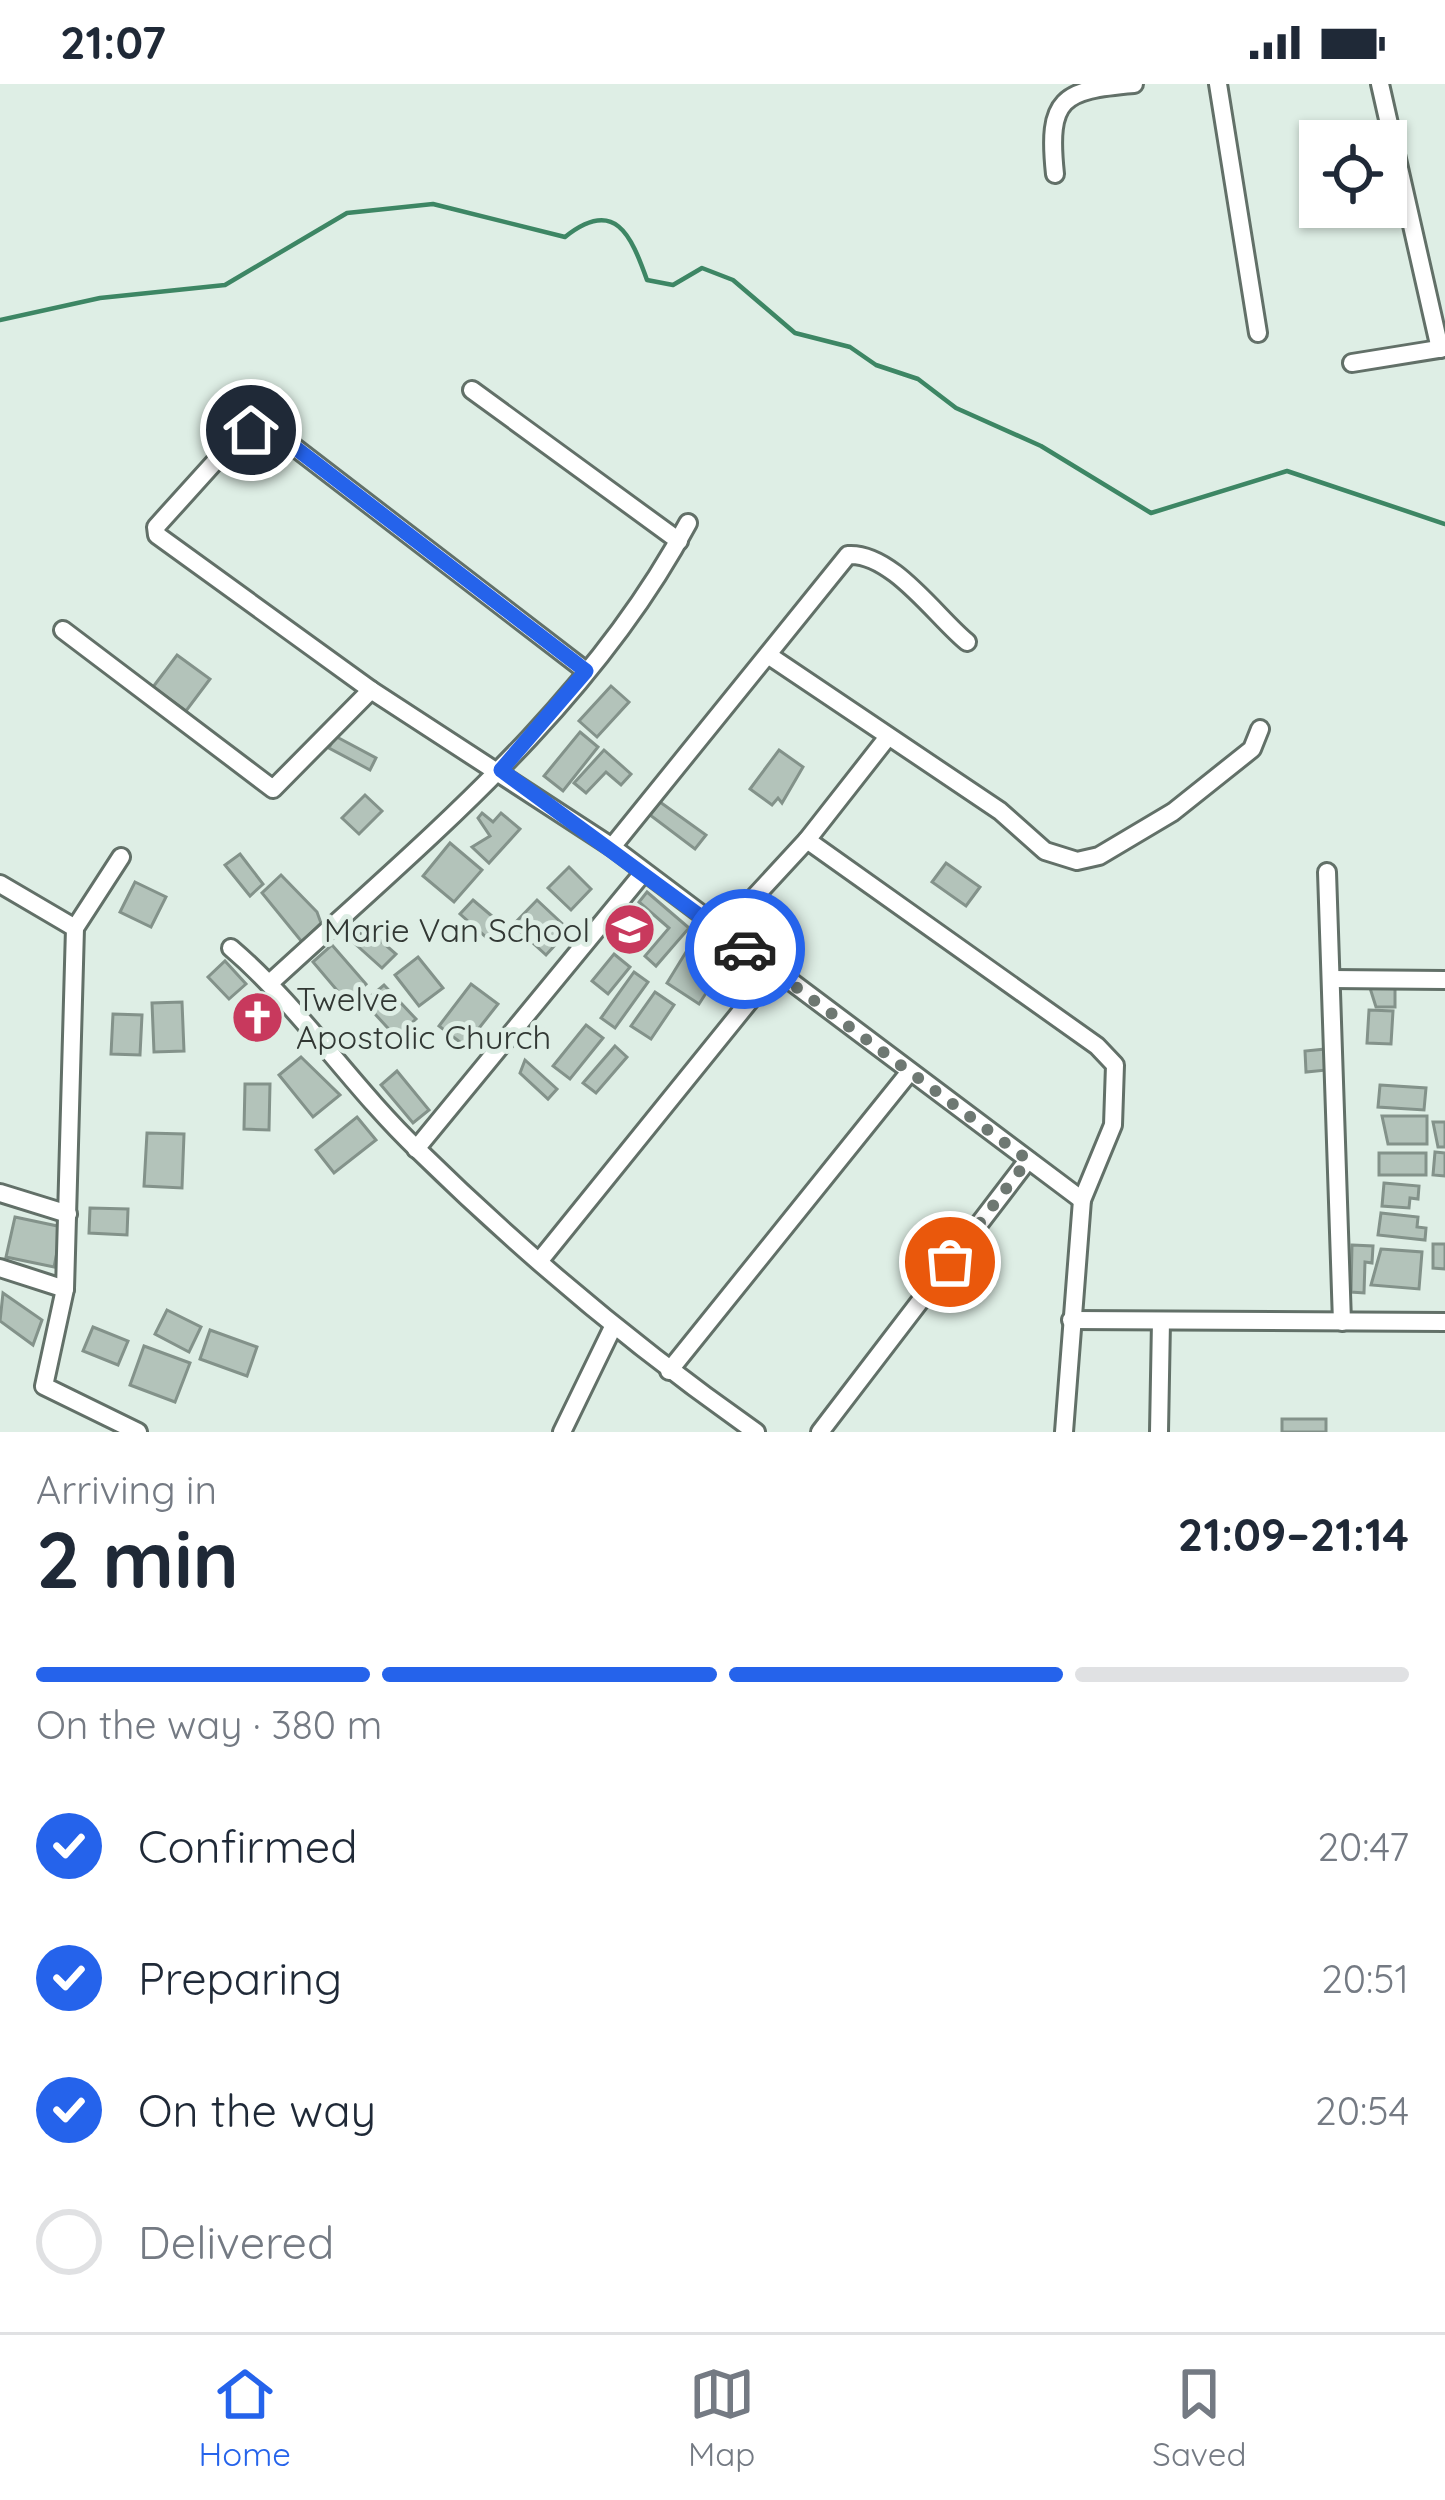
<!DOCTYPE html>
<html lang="en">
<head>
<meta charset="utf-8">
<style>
	:root { --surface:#fff; --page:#f6f6f7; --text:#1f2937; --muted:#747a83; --line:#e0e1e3; --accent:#2563eb }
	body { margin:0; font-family:Quicksand,sans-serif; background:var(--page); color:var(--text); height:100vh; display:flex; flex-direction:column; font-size:45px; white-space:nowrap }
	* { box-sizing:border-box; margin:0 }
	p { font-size:39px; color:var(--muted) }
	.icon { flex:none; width:66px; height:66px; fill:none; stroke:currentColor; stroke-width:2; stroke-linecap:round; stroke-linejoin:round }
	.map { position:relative; height:1348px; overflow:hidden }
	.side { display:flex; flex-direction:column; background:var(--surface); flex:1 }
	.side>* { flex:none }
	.tools { position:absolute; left:1299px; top:36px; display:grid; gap:24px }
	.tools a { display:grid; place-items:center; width:108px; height:108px; border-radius:0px; background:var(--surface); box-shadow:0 3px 9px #0004; font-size:60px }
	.pin { position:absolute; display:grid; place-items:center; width:102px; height:102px; color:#fff; margin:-51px; border:6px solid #fff; border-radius:50%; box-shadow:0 3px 12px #0007 }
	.courier { position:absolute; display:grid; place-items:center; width:120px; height:120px; margin:-60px; border:9px solid #2563eb; border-radius:50%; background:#fff; color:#222; box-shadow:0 3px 15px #0007 }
	.overview em { font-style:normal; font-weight:700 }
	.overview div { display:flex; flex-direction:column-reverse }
	.overview { display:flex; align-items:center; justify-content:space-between; height:204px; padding:0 36px }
	h1 { font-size:78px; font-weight:700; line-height:90px }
	.bar { display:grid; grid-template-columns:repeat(4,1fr); gap:18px 12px; align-content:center; height:144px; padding:0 36px }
	.bar i { height:15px; border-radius:9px; background:var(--line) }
	.bar .selected { background:var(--accent) }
	.bar p { grid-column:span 4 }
	ol { padding:0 36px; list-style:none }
	li { display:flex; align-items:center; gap:36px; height:132px }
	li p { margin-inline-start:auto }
	li .icon { padding:12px; border-radius:50%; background:var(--accent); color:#fff; stroke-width:4 }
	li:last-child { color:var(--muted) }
	li i { width:66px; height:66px; border:6px solid var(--line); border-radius:50% }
	.status { display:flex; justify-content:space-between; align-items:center; height:84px; padding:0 60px; background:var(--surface); direction:ltr }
	.status svg { height:33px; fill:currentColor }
	.tab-bar { display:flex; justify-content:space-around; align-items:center; height:168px; border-top:3px solid var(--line); background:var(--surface); font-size:33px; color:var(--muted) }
	.tab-bar a { display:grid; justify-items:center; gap:6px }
	.tab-bar .selected { color:var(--accent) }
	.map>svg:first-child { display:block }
</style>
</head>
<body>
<div class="status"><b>21:07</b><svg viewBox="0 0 49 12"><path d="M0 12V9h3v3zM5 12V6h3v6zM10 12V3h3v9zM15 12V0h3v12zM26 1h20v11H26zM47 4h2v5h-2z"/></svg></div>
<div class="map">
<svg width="1445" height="1348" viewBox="0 0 1445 1348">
	<rect width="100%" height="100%" fill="#deeee5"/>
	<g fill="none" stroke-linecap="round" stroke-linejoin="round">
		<path stroke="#3d8664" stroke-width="4.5" d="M0 236 100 214 225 201 347 129 433 120 565 153C615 113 631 151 647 196L673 201 702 184 733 196 795 249 850 263 876 281 918 295 956 324 1041 362 1151 429 1287 387 1445 440"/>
	</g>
	<g fill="#b3c3ba" stroke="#83928a" stroke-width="3">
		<polygon points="177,571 210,595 186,627 153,603"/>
		<polygon points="611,602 629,618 597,653 579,637"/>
		<polygon points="580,648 598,663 563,707 544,692"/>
		<polygon points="335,652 376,674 370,686 329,664"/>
		<polygon points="604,666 631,690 621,701 606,688 586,709 574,699"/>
		<polygon points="779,666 803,683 782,719 778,714 772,721 750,705"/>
		<polygon points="365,711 382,727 359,750 342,734"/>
		<polygon points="660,718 706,751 695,765 650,731"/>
		<polygon points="482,729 493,738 501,729 520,745 489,779 472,763 490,752 478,734"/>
		<polygon points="450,759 482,786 454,818 423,792"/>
		<polygon points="240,770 263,800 250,812 225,781"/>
		<polygon points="946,779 980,803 966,822 932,798"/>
		<polygon points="569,783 591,805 571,826 548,804"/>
		<polygon points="281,791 317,828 321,839 302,858 262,809"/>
		<polygon points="135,798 166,813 151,843 120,828"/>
		<polygon points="647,808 689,844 656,882 645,872 669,844 639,818"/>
		<polygon points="473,816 499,838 486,853 460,830"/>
		<polygon points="537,816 569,846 546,871 513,841"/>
		<polygon points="366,844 396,870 382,884 353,858"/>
		<polygon points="332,861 366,900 346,917 313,878"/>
		<polygon points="686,868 719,889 699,920 667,899"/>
		<polygon points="614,870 630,883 608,910 592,897"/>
		<polygon points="418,873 443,904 419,922 395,891"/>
		<polygon points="225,877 246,900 229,915 208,893"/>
		<polygon points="634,888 648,898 615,944 601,934"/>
		<polygon points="471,900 498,920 465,962 439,942"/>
		<polygon points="384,901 416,935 396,953 364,918"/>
		<polygon points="1370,904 1395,904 1395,923 1376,923"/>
		<polygon points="655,908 674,921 651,955 631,942"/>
		<polygon points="266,909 280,926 264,939 270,945 260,953 240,930"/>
		<polygon points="182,918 184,967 154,968 152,919"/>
		<polygon points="1369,926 1393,927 1391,960 1367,959"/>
		<polygon points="113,930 142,931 140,971 111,970"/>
		<polygon points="586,941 603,954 570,995 553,982"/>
		<polygon points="615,962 627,973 596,1009 583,999"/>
		<polygon points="1326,965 1327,986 1306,988 1305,967"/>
		<polygon points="301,973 340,1011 313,1033 279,991"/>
		<polygon points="525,976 557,1005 548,1015 520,989"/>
		<polygon points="397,987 429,1026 413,1039 381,1001"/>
		<polygon points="245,1000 270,1000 269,1046 244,1045"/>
		<polygon points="1380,1001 1426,1004 1424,1026 1378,1023"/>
		<polygon points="1382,1032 1427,1032 1427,1060 1388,1060"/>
		<polygon points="357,1033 376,1056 334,1089 316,1066"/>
		<polygon points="1433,1038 1445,1038 1445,1063 1438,1063"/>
		<polygon points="147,1049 184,1050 182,1104 144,1102"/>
		<polygon points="1435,1068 1445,1069 1445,1092 1433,1091"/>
		<rect x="1379" y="1069" width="47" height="22"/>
		<polygon points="1384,1099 1419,1102 1418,1115 1410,1114 1409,1124 1382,1122"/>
		<polygon points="90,1124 128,1125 127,1151 89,1149"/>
		<polygon points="1381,1129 1418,1133 1417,1143 1426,1144 1425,1156 1378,1151"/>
		<polygon points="15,1133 62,1143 54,1183 6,1173"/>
		<polygon points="1433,1160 1445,1160 1445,1185 1433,1184"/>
		<polygon points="1352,1161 1373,1162 1372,1179 1365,1178 1364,1209 1351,1208"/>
		<polygon points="1381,1165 1422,1168 1419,1205 1371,1201"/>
		<polygon points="3,1209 42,1236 33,1261 0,1237"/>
		<polygon points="167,1226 201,1243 189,1268 155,1250"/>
		<polygon points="93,1243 128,1257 118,1281 83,1267"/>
		<polygon points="210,1246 257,1263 247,1292 200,1275"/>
		<polygon points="144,1262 190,1279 175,1318 130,1301"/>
		<rect x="1282" y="1335" width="44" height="13"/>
	</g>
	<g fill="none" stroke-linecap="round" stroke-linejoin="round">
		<defs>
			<g id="street">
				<polyline points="1218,0 1258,249"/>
				<polyline points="1380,0 1440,265"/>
				<path d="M1055 90C1047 14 1062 6 1134 0"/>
				<polyline points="1352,279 1445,264"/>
				<polyline points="472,306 679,457"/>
				<polyline points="63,546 273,705 371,606"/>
				<polyline points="771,573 1000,727 1045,767 1077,777 1099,772 1173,728 1252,665 1260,645"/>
				<polyline points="586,587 276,349 261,345 240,350 156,443 157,451 371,606 612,763 1082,1116"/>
				<polyline points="807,756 1097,962 1115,981 1113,1041 1082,1116 1064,1348"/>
				<path d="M612 763 848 471C892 468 937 534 967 558"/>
				<polyline points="121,773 75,844 65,1205 44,1302 138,1348"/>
				<polyline points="1327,788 1342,1238"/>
				<polyline points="0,800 75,844"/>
				<polyline points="724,846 807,756 887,654"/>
				<path d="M231 864C301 924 351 1002 418 1066 523 1169 636 1264 756 1348"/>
				<polyline points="1331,895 1445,896"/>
				<path d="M271 898C422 759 590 623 688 439"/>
				<polyline points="416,1065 643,789"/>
				<polyline points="0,1109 68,1130"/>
				<polyline points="541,1175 773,888"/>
				<polyline points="0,1184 65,1205"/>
				<polyline points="1071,1236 1445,1238"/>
				<polyline points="669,1287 908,990"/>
				<polyline points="562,1348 613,1243"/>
				<polyline points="820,1348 1028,1076"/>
				<polyline points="1159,1348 1161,1237"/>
			</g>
		</defs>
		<use href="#street" stroke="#627068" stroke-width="22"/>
		<use href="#street" stroke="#fff" stroke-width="16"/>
	</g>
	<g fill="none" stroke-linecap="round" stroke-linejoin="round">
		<polyline stroke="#6e7872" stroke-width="12" stroke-dasharray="0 21.6" points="745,865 1028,1076 950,1178"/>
		<polyline stroke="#2563eb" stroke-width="15" points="251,346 276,349 586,587 501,686 745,865"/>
	</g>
	<defs>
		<symbol id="school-disc" viewBox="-11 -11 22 22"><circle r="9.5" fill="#c8395d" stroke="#deeee5"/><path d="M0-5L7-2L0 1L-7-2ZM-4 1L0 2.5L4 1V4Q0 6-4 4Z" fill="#fff"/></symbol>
		<symbol id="church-disc" viewBox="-11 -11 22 22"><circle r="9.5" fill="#c8395d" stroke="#deeee5"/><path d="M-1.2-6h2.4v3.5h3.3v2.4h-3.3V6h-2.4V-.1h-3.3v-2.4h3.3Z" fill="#fff"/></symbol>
	</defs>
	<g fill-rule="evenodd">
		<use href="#school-disc" x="600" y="816" width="59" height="59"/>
		<use href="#church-disc" x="228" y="904" width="59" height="59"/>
	</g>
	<g text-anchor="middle" stroke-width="10" stroke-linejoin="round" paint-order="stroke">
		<g font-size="33" fill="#323834" stroke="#deeee5" text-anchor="end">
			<text x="590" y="858">Marie Van School</text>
			<text x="296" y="927" text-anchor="start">Twelve<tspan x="296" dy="38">Apostolic Church</tspan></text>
		</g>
	</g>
</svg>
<div class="tools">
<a><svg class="icon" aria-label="locate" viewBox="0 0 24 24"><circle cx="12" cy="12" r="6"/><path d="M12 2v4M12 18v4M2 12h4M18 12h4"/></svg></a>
</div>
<div class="pin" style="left:950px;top:1178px;background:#ea580c"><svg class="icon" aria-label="bag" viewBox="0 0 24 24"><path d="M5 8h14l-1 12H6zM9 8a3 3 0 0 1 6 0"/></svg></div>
<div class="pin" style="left:251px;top:346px;background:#1f2937"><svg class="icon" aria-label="home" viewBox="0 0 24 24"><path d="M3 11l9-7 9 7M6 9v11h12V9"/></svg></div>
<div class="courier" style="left:745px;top:865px"><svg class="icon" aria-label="car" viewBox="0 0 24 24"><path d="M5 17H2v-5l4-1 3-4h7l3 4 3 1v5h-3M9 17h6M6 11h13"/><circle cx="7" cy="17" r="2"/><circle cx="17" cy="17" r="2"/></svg></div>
</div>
<section class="side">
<div class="overview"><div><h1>2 min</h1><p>Arriving in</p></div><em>21:09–21:14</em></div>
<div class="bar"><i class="selected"></i><i class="selected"></i><i class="selected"></i><i></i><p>On the way · 380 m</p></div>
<ol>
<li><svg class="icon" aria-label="check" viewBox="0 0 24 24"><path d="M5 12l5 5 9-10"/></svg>Confirmed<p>20:47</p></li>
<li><svg class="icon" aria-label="check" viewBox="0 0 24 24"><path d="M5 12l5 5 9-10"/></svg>Preparing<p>20:51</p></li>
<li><svg class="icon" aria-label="check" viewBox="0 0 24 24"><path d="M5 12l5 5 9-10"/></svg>On the way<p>20:54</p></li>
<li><i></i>Delivered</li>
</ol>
</section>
<nav class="tab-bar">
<a class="selected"><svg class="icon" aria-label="home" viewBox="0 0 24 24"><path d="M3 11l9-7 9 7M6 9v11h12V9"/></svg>Home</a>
<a><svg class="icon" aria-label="map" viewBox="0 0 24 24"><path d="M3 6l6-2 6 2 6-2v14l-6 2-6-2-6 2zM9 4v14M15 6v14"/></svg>Map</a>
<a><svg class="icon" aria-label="saved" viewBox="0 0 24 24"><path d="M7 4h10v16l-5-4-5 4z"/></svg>Saved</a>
</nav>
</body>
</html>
